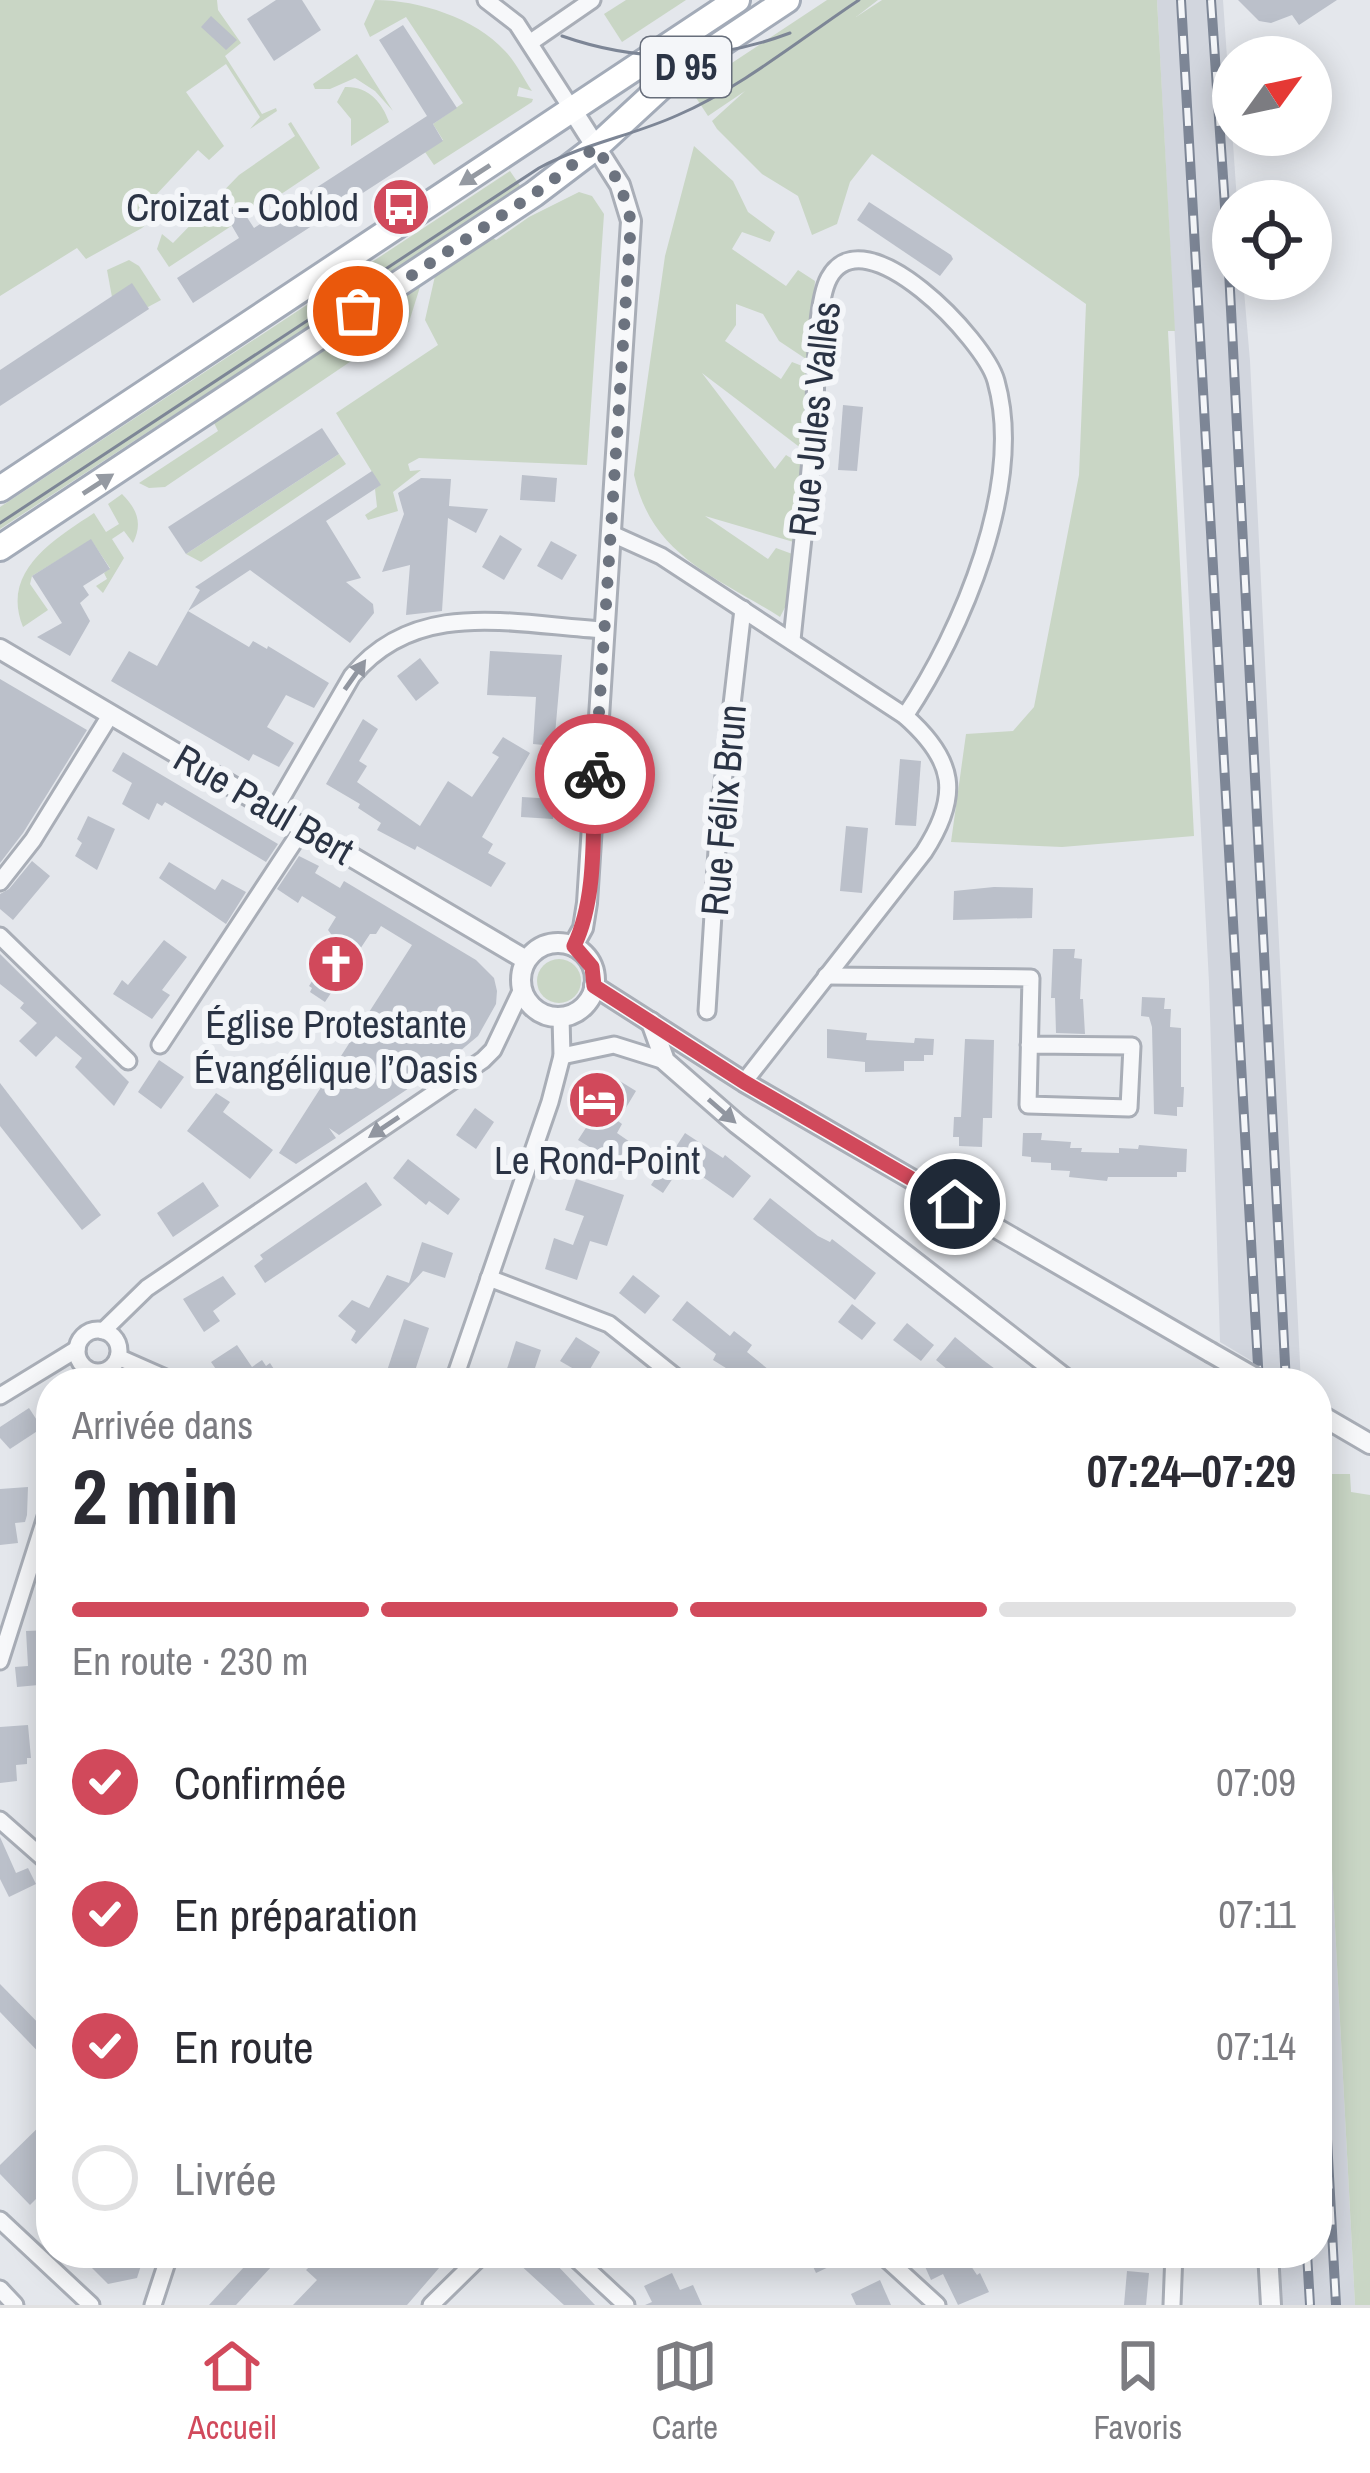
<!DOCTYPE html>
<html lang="fr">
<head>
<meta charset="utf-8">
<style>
	:root { --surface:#fff; --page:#f2f2f3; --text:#2b2b33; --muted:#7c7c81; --line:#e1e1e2; --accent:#d1495b }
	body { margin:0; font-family:"Archivo Narrow",sans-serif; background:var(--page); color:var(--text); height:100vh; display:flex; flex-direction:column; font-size:45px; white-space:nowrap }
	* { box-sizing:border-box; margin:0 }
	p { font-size:39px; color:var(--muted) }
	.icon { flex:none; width:66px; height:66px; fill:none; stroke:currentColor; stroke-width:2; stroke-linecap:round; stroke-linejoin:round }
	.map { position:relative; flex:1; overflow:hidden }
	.panel { position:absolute; left:36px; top:1368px; width:1296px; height:900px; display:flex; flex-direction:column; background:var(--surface); border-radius:48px; box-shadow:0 6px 30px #0003 }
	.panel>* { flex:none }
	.needle { width:78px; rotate:57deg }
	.controls { position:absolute; left:1212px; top:36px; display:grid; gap:24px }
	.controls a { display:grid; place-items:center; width:120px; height:120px; border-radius:50%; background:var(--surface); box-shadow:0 6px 30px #0003; font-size:60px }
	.pin { position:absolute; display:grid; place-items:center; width:102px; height:102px; color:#fff; margin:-51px; border:6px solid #fff; border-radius:50%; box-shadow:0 3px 12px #0007 }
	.courier { position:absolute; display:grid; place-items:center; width:120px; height:120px; margin:-60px; border:9px solid #d1495b; border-radius:50%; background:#fff; color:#222; box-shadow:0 3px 15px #0007 }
	.headline em { font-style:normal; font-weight:800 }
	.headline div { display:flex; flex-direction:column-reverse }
	.headline { display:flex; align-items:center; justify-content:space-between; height:204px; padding:0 36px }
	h1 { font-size:78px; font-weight:800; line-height:90px }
	.bar { display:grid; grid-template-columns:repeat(4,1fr); gap:18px 12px; align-content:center; height:144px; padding:0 36px }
	.bar i { height:15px; border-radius:9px; background:var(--line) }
	.bar .selected { background:var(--accent) }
	.bar p { grid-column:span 4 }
	ol { padding:0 36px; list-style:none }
	li { display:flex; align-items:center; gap:36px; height:132px }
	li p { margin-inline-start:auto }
	li .icon { padding:12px; border-radius:50%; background:var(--accent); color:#fff; stroke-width:4 }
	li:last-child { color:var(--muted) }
	li i { width:66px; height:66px; border:6px solid var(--line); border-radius:50% }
	.tabs { display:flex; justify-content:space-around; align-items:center; height:168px; border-top:3px solid var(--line); background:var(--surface); font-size:33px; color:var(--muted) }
	.tabs a { display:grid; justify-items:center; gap:6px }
	.tabs .selected { color:var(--accent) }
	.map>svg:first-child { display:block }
</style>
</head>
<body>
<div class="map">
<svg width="1370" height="2305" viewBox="0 0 1370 2305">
	<rect width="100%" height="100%" fill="#e4e7ec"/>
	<g fill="#d2d6de">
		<polygon points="1157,0 1223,0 1237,201 1233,201 1233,279 1243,279 1250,361 1301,1383 1289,1383 1220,1342 1209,982"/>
		<polygon points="1317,1585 1355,2305 1282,2305 1279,2253 1317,2253"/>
	</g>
	<g fill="#c9d6c5">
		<polygon points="0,0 217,0 218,10 241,43 225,56 262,114 276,108 277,111 250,129 260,117 226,64 186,92 224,146 209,160 198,150 140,212 149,222 142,228 86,259 77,248 0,296"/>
		<path d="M375 0C419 0 475 18 505 51 516 62 523 78 532 91L519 87 517 96 533 99 532 102 434 165 425 152 443 140 433 124 463 103 406 17 370 37 364 24Z"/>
		<polygon points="626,0 686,0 622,42 604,14"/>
		<polygon points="827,0 878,0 856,17 882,0 1157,0 1175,331 1168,331 1194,836 1062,847 951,842 966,734 1013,731 1034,707 1079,475 1086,304 872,154 850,182 837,224 812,235 798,196 762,174 717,129 712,121 745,91 708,116 691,90"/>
		<polygon points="357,54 393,111 375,91 355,78 330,89 315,89 313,84"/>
		<path d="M345 87C368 86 382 102 389 122L351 146V119L337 102Z"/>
		<polygon points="291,122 320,168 247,217 239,205 225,213 230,223 242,219 169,267 157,249 162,234 173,243 239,175 295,136 288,124"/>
		<path d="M694 146 733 181 748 212 775 232 770 242 742 232 732 249 786 286 798 270 815 281 809 361 779 341 763 314 736 304V325L725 341 781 379 792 362 810 369 806 452 702 373 775 469 786 455 804 466 797 543 705 516 768 559 776 548 795 555 793 592 780 617C715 576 652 556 634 475L665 256Z"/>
		<polygon points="510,171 521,187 0,529 0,507"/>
		<polygon points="579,192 592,196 604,214 587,465 419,458 408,464 410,471 421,470 393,492 398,511 368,520 365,515 377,507 375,489 380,485 336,413 438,345 425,320 435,276 493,238 496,240 529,217"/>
		<polygon points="129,260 139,266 161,300 148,307 112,297 107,270"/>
		<polygon points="420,287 409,322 165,487 149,488 139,483 218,431 214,423"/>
		<polygon points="339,454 346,464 201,562 186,554"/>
		<path d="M122 494C137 509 143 523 133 543L124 531 112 539 124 558 103 593 96 586 107 579 104 573 110 568 91 540 32 576 30 584 48 610 23 627C0 571 55 539 94 513L106 532 119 524 108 504Z"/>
		<circle cx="559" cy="981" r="22"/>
		<polygon points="1317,1474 1350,1474 1351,1492 1370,1495 1370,2305 1355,2305 1317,1585"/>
	</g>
	<g fill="#bbc0ca">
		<polygon points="276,0 302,0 321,30 274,61 247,19"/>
		<polygon points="1238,0 1337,0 1299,25 1292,15 1271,23 1259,21"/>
		<polygon points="211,16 237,40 226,50 201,27"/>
		<polygon points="403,25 457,108 433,124 443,141 193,303 177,278 239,238 225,214 239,205 254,228 427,116 379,40"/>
		<polygon points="869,202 951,255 953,259 940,276 857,220"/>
		<polygon points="132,283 149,309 0,406 0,370"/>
		<polygon points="843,405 863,407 857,471 838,470"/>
		<polygon points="322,428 339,454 186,554 168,527"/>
		<polygon points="372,471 381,485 326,521 361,578 346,582 373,604 374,613 350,643 250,570 188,611 200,590 195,587"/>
		<polygon points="522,475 557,478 555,502 520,500"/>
		<polygon points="421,478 451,479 449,506 488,509 476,533 448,518 442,611 406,615 410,565 382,572 404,514 398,493"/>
		<polygon points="500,535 522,549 504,580 482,567"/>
		<polygon points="91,539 110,569 83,586 89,595 80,603 90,621 70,656 37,637 62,623 32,576"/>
		<polygon points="551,541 577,555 562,580 537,566"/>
		<polygon points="188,611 249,647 253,641 267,649 268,646 329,683 314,708 286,695 267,727 294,743 279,767 253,754 249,761 111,681 129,651 157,666"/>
		<polygon points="490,651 562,655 554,746 533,744 536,697 487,695"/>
		<polygon points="420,658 439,683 416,701 397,676"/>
		<polygon points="0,679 87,730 23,833 0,863"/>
		<polygon points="363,719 378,729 359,761 367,766 357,782 420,826 448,781 472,797 499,757 492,753 503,737 530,753 482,837 493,844 488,853 506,863 491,887 417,846 415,850 377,830 381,823 358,808 360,804 326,784"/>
		<polygon points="123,752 278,844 266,862 165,802 162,806 157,803 149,820 122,804 132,783 112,771"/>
		<polygon points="900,759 921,761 916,826 895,825"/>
		<polygon points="522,797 555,799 553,819 521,817"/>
		<polygon points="88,816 115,829 97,870 75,856 82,843 77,839"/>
		<polygon points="846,826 868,828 862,893 840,891"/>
		<polygon points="299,856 319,866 315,873 340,888 344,881 476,960 494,978 497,991 496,1004 478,1036 442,1066 339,1135 329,1128 336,1138 296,1164 279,1153 412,945 381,926 376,934 370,934 325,1002 310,992 312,988 309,986 337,942 328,930 336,917 302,896 298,903 277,889"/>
		<polygon points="32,861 50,876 13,920 0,909 0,894 9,889"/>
		<polygon points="169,862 215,890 222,879 246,892 226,924 159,878"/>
		<polygon points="994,887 1033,888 1032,918 953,920 954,891"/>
		<polygon points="164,940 187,957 162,990 170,995 152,1019 113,994 122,980 128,985"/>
		<polygon points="1053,949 1075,949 1074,958 1082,959 1080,999 1083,999 1085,1034 1056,1033 1055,998 1051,998"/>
		<polygon points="0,954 129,1082 114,1106 75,1067 82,1058 56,1036 36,1057 19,1041 37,1023 20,1008 24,1003 0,984"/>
		<polygon points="1142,997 1165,998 1164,1009 1171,1009 1170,1027 1181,1028 1181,1087 1184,1087 1183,1107 1177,1107 1177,1116 1154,1114 1152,1027 1149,1017 1141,1016"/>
		<polygon points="827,1029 867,1033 866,1040 914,1043 915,1038 934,1039 933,1055 924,1055 924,1061 904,1061 904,1071 865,1072 865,1062 827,1058"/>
		<polygon points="965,1039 994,1040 992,1118 983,1118 982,1147 959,1146 959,1137 953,1137 954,1117 961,1117"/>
		<polygon points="159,1060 184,1077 161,1109 138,1092"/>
		<polygon points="610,1075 636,1091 618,1121 622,1124 617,1133 630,1142 616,1163 578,1140 591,1120 585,1116"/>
		<polygon points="0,1083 101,1215 82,1230 0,1126"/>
		<polygon points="216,1093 230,1102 223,1112 273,1150 250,1179 187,1131"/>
		<polygon points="475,1108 494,1122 476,1149 456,1135"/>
		<polygon points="685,1133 723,1158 725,1155 751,1176 733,1198 683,1163 663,1193 651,1185"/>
		<polygon points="1023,1133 1042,1133 1041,1140 1071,1142 1070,1148 1082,1148 1081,1152 1119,1153 1119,1148 1138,1149 1139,1145 1187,1149 1186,1172 1177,1172 1177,1177 1108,1177 1107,1181 1069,1177 1070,1171 1051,1170 1051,1163 1031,1162 1031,1157 1022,1156"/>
		<polygon points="408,1159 460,1199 448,1215 429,1201 426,1205 393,1178"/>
		<polygon points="576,1179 624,1195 607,1246 590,1241 577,1280 545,1269 554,1238 573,1245 584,1216 565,1210"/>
		<polygon points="203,1182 219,1206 173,1237 157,1213"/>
		<polygon points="366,1182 382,1205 265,1283 254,1266 263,1259 260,1255"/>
		<polygon points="770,1198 818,1236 830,1242 832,1239 876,1273 855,1300 753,1219"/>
		<polygon points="422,1242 453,1253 445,1278 423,1271 356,1344 351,1340 356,1331 338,1316 352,1300 369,1308 387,1275 409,1283"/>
		<polygon points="633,1275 660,1296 645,1314 619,1293"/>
		<polygon points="223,1276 236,1294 213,1311 220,1321 204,1332 183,1299"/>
		<polygon points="687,1301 730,1336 734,1331 752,1345 747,1352 785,1383 750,1383 713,1360 716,1354 672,1320"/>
		<polygon points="852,1304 876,1323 862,1340 838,1322"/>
		<polygon points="404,1319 429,1328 411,1383 383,1383"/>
		<polygon points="907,1323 934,1345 921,1361 893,1340"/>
		<polygon points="576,1337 600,1352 586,1376 560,1361"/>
		<polygon points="955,1337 983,1360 1014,1383 977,1383 963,1372 959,1379 936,1360"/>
		<polygon points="516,1341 541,1350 530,1383 505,1375"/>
		<polygon points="237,1345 252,1367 262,1360 266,1366 270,1363 283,1383 229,1383 239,1376 235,1370 222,1378 211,1362"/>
		<polygon points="29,1408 42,1428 10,1449 0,1438 0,1427"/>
		<polygon points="28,1487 27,1515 25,1522 15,1523 18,1543 0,1545 0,1489"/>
		<polygon points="51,1630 49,1684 17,1687 15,1667 28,1666 26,1631"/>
		<polygon points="28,1725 31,1758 27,1758 27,1764 16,1765 17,1781 0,1783 0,1727"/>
		<polygon points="0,1837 16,1873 28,1868 36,1884 9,1897 0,1879"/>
		<polygon points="0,1984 51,2036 51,2065 0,2012"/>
		<polygon points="51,2115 51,2184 30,2205 0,2174 0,2165"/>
		<polygon points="77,2253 145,2253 137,2278 108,2284"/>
		<polygon points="257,2253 284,2253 236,2305 209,2305"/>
		<polygon points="324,2253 452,2253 407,2305 293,2305 317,2280 306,2270"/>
		<polygon points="526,2253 539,2253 552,2265 555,2263 595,2305 564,2305 517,2262"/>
		<polygon points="807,2253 858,2253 816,2273"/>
		<polygon points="943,2253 951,2253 958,2268 969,2263 977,2275 980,2273 989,2292 958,2305 943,2274 931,2280 923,2262"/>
		<polygon points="1127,2271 1149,2273 1146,2305 1124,2305"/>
		<polygon points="672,2273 680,2290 693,2285 702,2305 645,2305 652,2302 644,2286"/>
		<polygon points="880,2280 891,2305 856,2305 851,2294"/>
	</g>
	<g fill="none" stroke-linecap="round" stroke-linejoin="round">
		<defs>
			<g id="minor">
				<polyline points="486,0 517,24 573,111"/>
				<polyline points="531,42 592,0"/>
				<path d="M610 533 661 556 905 716C955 760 961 795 924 852L744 1082"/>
				<path d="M792 640C799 568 809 495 814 422 817 388 814 306 829 278 864 213 985 340 996 381 1025 484 962 631 905 716"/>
				<path d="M274 811 352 676C417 597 514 625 604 630"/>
				<polyline points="0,882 33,840 111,714"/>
				<polyline points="0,936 128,1061"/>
				<polyline points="826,976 1031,978 1028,1105 1129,1108 1132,1046 1029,1045"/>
				<polyline points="707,1011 719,818 743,609"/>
				<polyline points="160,1045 303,828"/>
				<polyline points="562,1056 614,1045 665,1061"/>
				<polyline points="489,1278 609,1324 683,1383"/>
				<circle cx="98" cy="1351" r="21"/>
				<polyline points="103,1331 147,1288 483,1060 493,1050 522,989"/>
				<polyline points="118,1357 177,1383"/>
				<polyline points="453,1383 550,1102 562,1056 561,1017"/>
				<polyline points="0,1396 77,1349"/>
				<polyline points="0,1661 51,1501"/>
				<polyline points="0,1820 51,1865"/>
				<polyline points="0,2220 91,2305"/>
				<polyline points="570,2253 626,2305"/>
				<polyline points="880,2253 937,2305"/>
				<polyline points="0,2289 15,2305"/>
				<polyline points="153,2305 170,2253"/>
				<polyline points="431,2305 484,2253"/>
				<polyline points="1172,2305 1174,2253"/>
			</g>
			<g id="tertiary">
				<polyline points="573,111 620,185 631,221 587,903 583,928 573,946"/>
				<polyline points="0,649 526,960"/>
				<circle cx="558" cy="980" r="37"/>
				<polyline points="594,986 744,1082 1210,1352"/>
				<polyline points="651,1022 665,1061 737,1124 1071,1383"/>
				<polyline points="1317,1413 1370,1444"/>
				<polyline points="1268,2253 1271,2305"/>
			</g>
			<g id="primary">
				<polyline points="0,489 737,0"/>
				<polyline points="0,548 534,194 596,147 674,75 787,0"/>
			</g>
		</defs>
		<use href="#minor" stroke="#a9aeb7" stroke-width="21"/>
		<use href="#tertiary" stroke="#a9aeb7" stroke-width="24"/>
		<use href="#primary" stroke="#a3abb8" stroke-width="30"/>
		<use href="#minor" stroke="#f7f8fa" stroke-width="15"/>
		<use href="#tertiary" stroke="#f7f8fa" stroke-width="18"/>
		<use href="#primary" stroke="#fff" stroke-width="24"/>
		<g stroke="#7d8696" stroke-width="3">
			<path d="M562 36C639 63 713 62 790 33"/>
			<path d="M0 523 539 168C585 143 632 136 678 115 740 88 802 38 859 0"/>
		</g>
		<defs>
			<g id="rail">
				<polyline points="1181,0 1259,1383"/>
				<polyline points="1211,0 1228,251 1286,1383"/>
				<polyline points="1317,1955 1336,2305"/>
				<polyline points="1307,2253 1310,2305"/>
			</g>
		</defs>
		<use href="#rail" stroke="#7d8696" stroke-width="10"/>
		<use href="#rail" stroke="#f4f6f9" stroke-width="6" stroke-dasharray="18" stroke-linecap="butt"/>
		<defs>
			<polyline id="tertiary-bridge" points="1210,1352 1264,1383"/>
		</defs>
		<use href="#tertiary-bridge" stroke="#a9aeb7" stroke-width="24" stroke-linecap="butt"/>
		<use href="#tertiary-bridge" stroke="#f7f8fa" stroke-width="18"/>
	</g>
	<defs><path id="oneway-solid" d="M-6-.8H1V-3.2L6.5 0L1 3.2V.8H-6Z" transform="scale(3)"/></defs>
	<g fill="#959aa2">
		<use href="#oneway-solid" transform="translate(475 175) rotate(147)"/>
		<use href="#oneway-solid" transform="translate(98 484) rotate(-33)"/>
	</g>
	<g fill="#9196a0">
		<use href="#oneway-solid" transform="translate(355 675) rotate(-55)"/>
		<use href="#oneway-solid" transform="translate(722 1111) rotate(41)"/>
		<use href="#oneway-solid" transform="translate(384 1127) rotate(146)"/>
	</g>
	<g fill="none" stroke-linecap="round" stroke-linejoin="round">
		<polyline stroke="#6c737f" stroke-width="12" stroke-dasharray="0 21.6" points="358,311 534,194 596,147 620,184 631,221 595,774"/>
		<path stroke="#d1495b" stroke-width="15" d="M595 774C592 829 598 896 574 946L592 967 594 986 744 1082 955 1204"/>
	</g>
	<defs>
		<symbol id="bus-disc" viewBox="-11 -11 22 22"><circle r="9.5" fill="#d1495b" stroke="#f4f6f9"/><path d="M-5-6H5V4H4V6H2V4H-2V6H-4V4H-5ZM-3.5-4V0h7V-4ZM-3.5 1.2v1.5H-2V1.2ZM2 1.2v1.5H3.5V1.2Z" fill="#fff"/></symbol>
		<symbol id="church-disc" viewBox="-11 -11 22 22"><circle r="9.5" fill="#d1495b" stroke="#f4f6f9"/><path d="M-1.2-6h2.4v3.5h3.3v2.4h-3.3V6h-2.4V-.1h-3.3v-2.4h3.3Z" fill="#fff"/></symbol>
		<symbol id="hotel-disc" viewBox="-11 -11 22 22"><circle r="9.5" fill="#d1495b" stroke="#f4f6f9"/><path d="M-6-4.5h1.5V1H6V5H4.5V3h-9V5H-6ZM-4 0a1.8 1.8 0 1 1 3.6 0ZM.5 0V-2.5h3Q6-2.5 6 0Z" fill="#fff"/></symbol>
	</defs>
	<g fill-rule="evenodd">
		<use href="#bus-disc" x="368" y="174" width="66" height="66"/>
		<use href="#church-disc" x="303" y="931" width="66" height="66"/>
		<use href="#hotel-disc" x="564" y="1067" width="66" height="66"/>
	</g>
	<g text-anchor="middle" stroke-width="12" stroke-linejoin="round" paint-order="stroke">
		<rect fill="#f4f6f9" stroke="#676e7b" stroke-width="3" x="641" y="37" width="90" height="60" rx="9"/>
		<g font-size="36" font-weight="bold" fill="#2b3445">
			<text x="686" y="80">D 95</text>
		</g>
		<g font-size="39" fill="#2b3445" stroke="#f4f6f9">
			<text x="359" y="221" text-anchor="end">Croizat - Coblod</text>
			<text x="336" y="1038">Église Protestante<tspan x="336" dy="45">Évangélique l’Oasis</tspan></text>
			<text x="597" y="1174">Le Rond-Point</text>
		</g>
		<g font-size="39" fill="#2b3445" stroke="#f4f6f9">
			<text transform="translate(814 419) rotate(-84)" y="14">Rue Jules Vallès</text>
			<text transform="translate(264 804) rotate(30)" y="14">Rue Paul Bert</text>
			<text transform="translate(723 810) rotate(-85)" y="14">Rue Félix Brun</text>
		</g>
	</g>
</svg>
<div class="controls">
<a><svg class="needle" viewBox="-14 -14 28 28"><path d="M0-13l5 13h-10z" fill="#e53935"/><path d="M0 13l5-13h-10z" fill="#7c7c81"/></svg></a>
<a><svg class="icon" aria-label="locate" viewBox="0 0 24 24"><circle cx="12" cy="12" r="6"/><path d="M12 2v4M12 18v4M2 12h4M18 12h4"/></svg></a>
</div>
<div class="pin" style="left:358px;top:311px;background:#ea580c"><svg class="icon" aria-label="bag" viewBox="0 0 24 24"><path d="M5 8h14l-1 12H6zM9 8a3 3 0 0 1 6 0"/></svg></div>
<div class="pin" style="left:955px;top:1204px;background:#1f2937"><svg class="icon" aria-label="home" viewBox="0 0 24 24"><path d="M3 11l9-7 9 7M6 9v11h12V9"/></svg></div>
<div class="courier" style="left:595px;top:774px"><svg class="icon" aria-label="bike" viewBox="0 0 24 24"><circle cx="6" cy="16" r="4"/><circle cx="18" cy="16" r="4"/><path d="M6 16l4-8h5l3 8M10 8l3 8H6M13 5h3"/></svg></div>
<section class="panel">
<div class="headline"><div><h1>2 min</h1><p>Arrivée dans</p></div><em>07:24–07:29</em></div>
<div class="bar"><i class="selected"></i><i class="selected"></i><i class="selected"></i><i></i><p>En route · 230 m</p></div>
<ol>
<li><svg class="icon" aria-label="check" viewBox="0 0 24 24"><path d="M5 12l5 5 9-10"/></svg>Confirmée<p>07:09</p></li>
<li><svg class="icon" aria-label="check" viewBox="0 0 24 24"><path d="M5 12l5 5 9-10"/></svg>En préparation<p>07:11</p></li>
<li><svg class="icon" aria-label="check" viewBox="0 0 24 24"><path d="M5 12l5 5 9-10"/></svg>En route<p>07:14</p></li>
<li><i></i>Livrée</li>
</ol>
</section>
</div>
<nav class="tabs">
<a class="selected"><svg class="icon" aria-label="home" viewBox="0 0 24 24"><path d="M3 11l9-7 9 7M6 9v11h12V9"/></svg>Accueil</a>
<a><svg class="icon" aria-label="map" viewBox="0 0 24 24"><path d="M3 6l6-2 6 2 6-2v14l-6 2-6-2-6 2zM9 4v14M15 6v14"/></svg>Carte</a>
<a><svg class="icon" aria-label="saved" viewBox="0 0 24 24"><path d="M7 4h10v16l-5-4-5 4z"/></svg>Favoris</a>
</nav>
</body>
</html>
